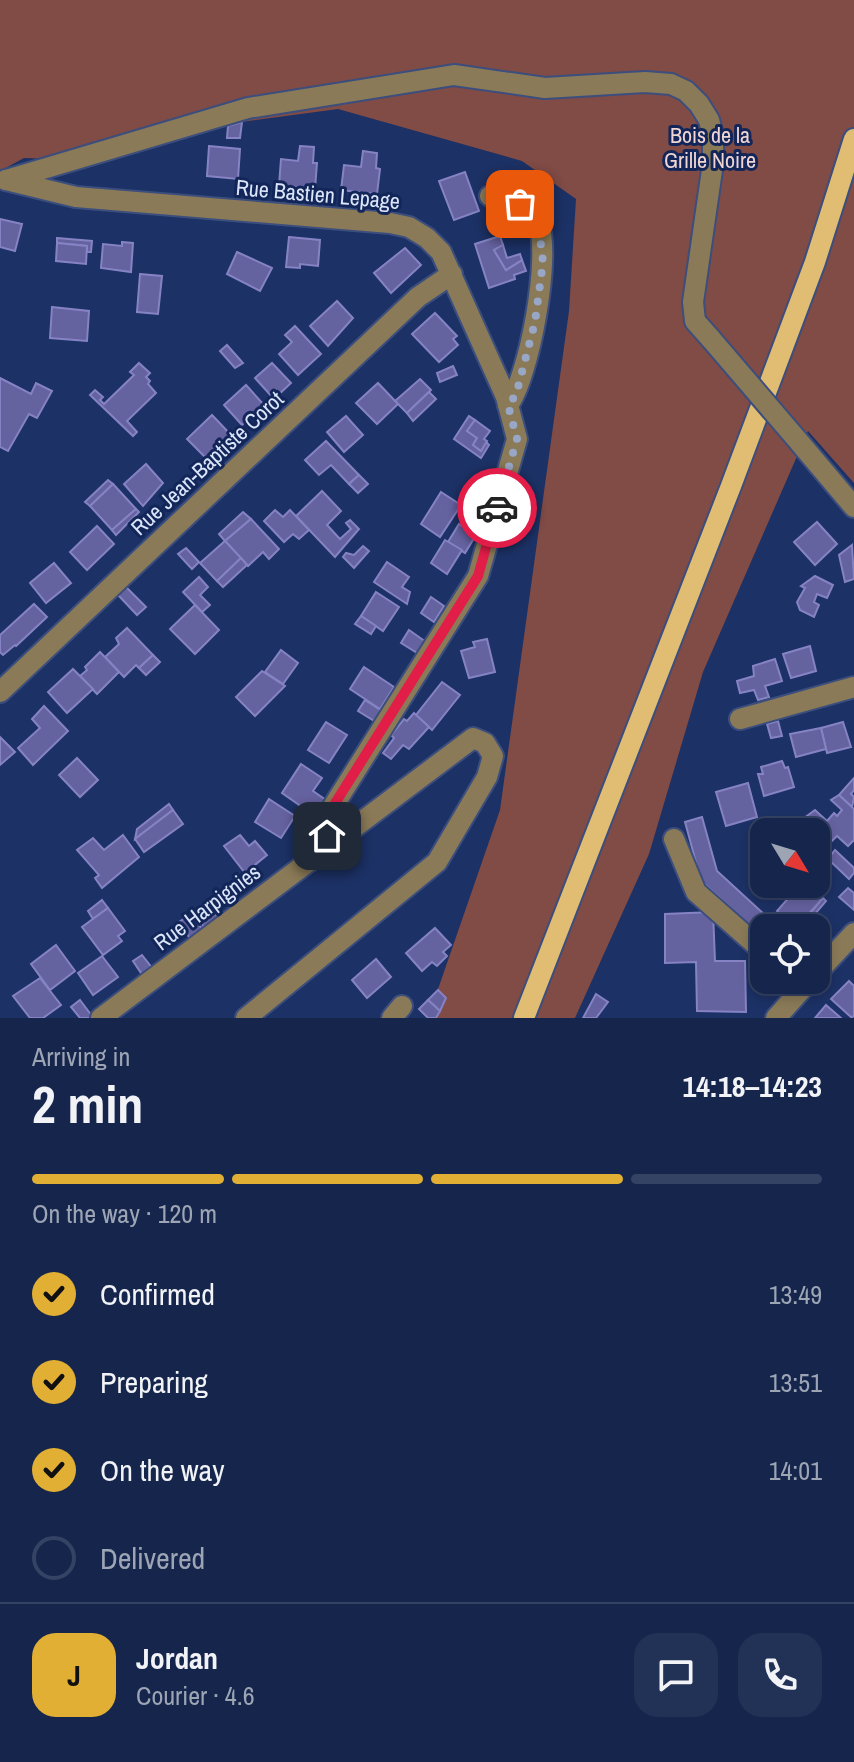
<!DOCTYPE html>
<html lang="en">
<head>
<meta charset="utf-8">
<style>
	:root { --surface:#15254c; --page:#223156; --text:#f1f3f6; --muted:#9da5b5; --line:#344264; --accent:#e1af34 }
	body { margin:0; font-family:"Archivo Narrow",sans-serif; background:var(--page); color:var(--text); height:100vh; display:flex; flex-direction:column; font-size:30px; white-space:nowrap }
	* { box-sizing:border-box; margin:0 }
	p { font-size:26px; color:var(--muted) }
	.icon { flex:none; width:44px; height:44px; fill:none; stroke:currentColor; stroke-width:2; stroke-linecap:round; stroke-linejoin:round }
	.map { position:relative; height:1018px; overflow:hidden }
	.panel { display:flex; flex-direction:column; background:var(--surface); flex:1 }
	.panel>* { flex:none }
	.needle { width:52px; rotate:128deg }
	.buttons { position:absolute; left:750px; top:818px; display:grid; gap:16px }
	.buttons a { display:grid; place-items:center; width:80px; height:80px; border-radius:16px; background:var(--surface); box-shadow:0 4px 12px #0003,0 0 0 2px var(--line); font-size:40px }
	.pin { position:absolute; display:grid; place-items:center; width:68px; height:68px; color:#fff; margin:-34px; border-radius:16px; box-shadow:0 4px 12px #0006 }
	.courier { position:absolute; display:grid; place-items:center; width:80px; height:80px; margin:-40px; border:6px solid #e11d48; border-radius:50%; background:#fff; color:#222; box-shadow:0 2px 10px #0007 }
	.summary em { font-style:normal; font-weight:700 }
	.summary div { display:flex; flex-direction:column-reverse }
	.summary { display:flex; align-items:center; justify-content:space-between; height:136px; padding:0 32px }
	h1 { font-size:52px; font-weight:700; line-height:60px }
	.bar { display:grid; grid-template-columns:repeat(4,1fr); gap:12px 8px; align-content:center; height:96px; padding:0 32px }
	.bar i { height:10px; border-radius:6px; background:var(--line) }
	.bar .current { background:var(--accent) }
	.bar p { grid-column:span 4 }
	.line { display:flex; align-items:center; gap:20px; padding:0 32px; border-top:2px solid var(--line) }
	.line div { flex:1 }
	.round { display:grid; place-items:center; flex:none; width:84px; height:84px; border-radius:24px; background:var(--page) }
	ol { padding:0 32px; list-style:none }
	li { display:flex; align-items:center; gap:24px; height:88px }
	li p { margin-inline-start:auto }
	li .icon { padding:8px; border-radius:50%; background:var(--accent); color:#111; stroke-width:4 }
	li:last-child { color:var(--muted) }
	li i { width:44px; height:44px; border:4px solid var(--line); border-radius:50% }
	.map>svg:first-child { display:block }
</style>
</head>
<body>
<div class="map">
<svg width="854" height="1018" viewBox="0 0 854 1018">
	<rect width="100%" height="100%" fill="#1c3165"/>
	<polygon fill="#814b46" points="0,0 854,0 854,483 808,431 703,672 649,854 575,1018 428,1018 500,810 569,311 576,199 522,161 338,109 143,135 54,159 24,158 0,171"/>
	<g fill="#6562a0" stroke="#8683c4" stroke-width="2">
		<polygon points="242,122 240,138 227,138 228,126"/>
		<polygon points="209,146 240,149 238,179 207,176"/>
		<polygon points="300,146 314,147 313,163 317,163 315,189 279,185 281,159 298,161"/>
		<polygon points="363,151 377,153 376,168 380,169 377,194 341,190 344,165 361,167"/>
		<polygon points="465,172 479,211 454,220 439,181"/>
		<polygon points="0,219 22,224 15,251 0,247"/>
		<polygon points="500,236 503,245 494,250 506,270 522,260 526,271 514,275 515,279 489,288 475,244"/>
		<polygon points="289,237 320,240 318,266 300,264 300,268 286,267"/>
		<polygon points="57,238 92,241 91,252 87,252 87,246 57,243"/>
		<polygon points="122,242 133,243 131,272 101,268 103,244 122,246"/>
		<polygon points="57,243 87,246 86,264 56,261"/>
		<polygon points="503,245 507,258 520,254 522,260 506,270 494,250"/>
		<polygon points="405,248 421,265 391,293 374,273"/>
		<polygon points="237,252 272,268 260,291 227,274"/>
		<polygon points="140,274 162,276 158,314 137,312"/>
		<polygon points="337,301 353,318 328,346 310,326"/>
		<polygon points="52,307 89,311 87,341 50,338"/>
		<polygon points="435,313 457,336 453,339 458,345 439,362 412,334"/>
		<polygon points="295,326 321,354 298,375 279,354 292,342 285,335"/>
		<polygon points="227,345 243,363 235,368 220,351"/>
		<polygon points="139,363 150,373 146,377 150,381 148,384 156,393 127,421 137,432 133,436 90,395 95,390 103,397 100,400 104,404 134,375 130,372"/>
		<polygon points="272,363 291,383 274,399 255,378"/>
		<polygon points="453,366 457,375 440,382 437,373"/>
		<polygon points="0,378 31,394 36,383 52,391 37,418 29,414 8,451 0,447"/>
		<polygon points="420,379 431,390 407,413 395,401"/>
		<polygon points="378,383 398,404 377,424 356,403"/>
		<polygon points="246,385 264,405 242,425 224,405"/>
		<polygon points="429,392 436,399 413,421 407,413"/>
		<polygon points="212,415 232,436 207,459 187,439"/>
		<polygon points="346,416 363,435 344,452 327,432"/>
		<polygon points="469,416 475,420 467,431 477,438 473,445 481,451 486,442 489,445 481,458 454,439"/>
		<polygon points="475,420 490,431 484,439 487,441 481,451 473,445 477,438 467,431"/>
		<polygon points="326,441 359,475 349,484 331,465 319,475 305,460"/>
		<polygon points="146,464 163,483 143,506 124,484"/>
		<polygon points="359,475 368,484 358,493 349,484"/>
		<polygon points="108,480 113,484 90,506 85,502"/>
		<polygon points="113,484 136,509 112,530 90,506"/>
		<polygon points="322,491 341,511 327,525 340,539 351,529 346,523 350,520 359,529 335,557 296,516"/>
		<polygon points="441,492 461,505 440,537 421,524"/>
		<polygon points="136,509 139,512 116,535 112,530"/>
		<polygon points="275,510 283,517 290,510 309,530 299,539 293,534 284,542 264,521"/>
		<polygon points="243,512 251,519 225,541 219,534"/>
		<polygon points="251,519 279,549 269,559 263,552 248,566 225,541"/>
		<polygon points="817,522 837,544 815,565 794,542"/>
		<polygon points="459,524 476,535 465,553 448,542"/>
		<polygon points="97,526 114,544 87,570 70,552"/>
		<polygon points="445,540 462,550 447,574 431,563"/>
		<polygon points="225,541 241,558 217,581 200,563"/>
		<polygon points="852,545 854,579 845,582 839,555"/>
		<polygon points="363,546 369,551 354,568 343,557 346,553 354,555"/>
		<polygon points="186,548 199,562 192,569 178,554"/>
		<polygon points="241,558 247,565 223,587 217,581"/>
		<polygon points="387,562 409,577 402,587 410,592 407,604 374,582"/>
		<polygon points="54,563 71,583 46,603 30,583"/>
		<polygon points="815,576 833,585 827,598 817,594 814,602 819,605 814,617 800,610 797,602 805,588 801,586"/>
		<polygon points="199,577 208,587 200,595 210,605 202,612 183,592"/>
		<polygon points="126,587 146,607 137,615 118,595"/>
		<polygon points="376,592 399,607 383,631 361,616"/>
		<polygon points="431,597 444,606 434,622 421,613"/>
		<polygon points="34,604 47,617 16,646 15,645 3,655 0,652 0,635"/>
		<polygon points="195,605 219,630 195,654 170,629"/>
		<polygon points="361,616 376,626 371,634 355,624"/>
		<polygon points="127,628 153,655 139,668 136,665 124,677 105,657 119,644 116,638"/>
		<polygon points="409,630 426,642 419,654 401,643"/>
		<polygon points="487,639 495,672 469,678 461,651 475,647 473,642"/>
		<polygon points="810,646 816,671 791,678 783,654"/>
		<polygon points="281,650 298,663 283,684 265,672"/>
		<polygon points="100,652 119,672 97,694 80,676 87,670 85,667"/>
		<polygon points="153,655 160,662 146,675 139,668"/>
		<polygon points="775,659 782,681 765,686 769,697 758,700 754,690 740,693 737,681 754,676 753,666"/>
		<polygon points="364,667 394,687 380,709 350,689"/>
		<polygon points="73,669 93,689 67,713 48,692"/>
		<polygon points="262,671 285,686 255,716 236,697"/>
		<polygon points="442,682 460,695 432,730 416,715"/>
		<polygon points="365,700 382,711 376,722 358,711"/>
		<polygon points="44,706 68,731 33,765 18,748 40,728 32,719"/>
		<polygon points="414,713 429,727 409,749 403,745 391,759 383,753 394,738 391,735 404,719 407,721"/>
		<polygon points="778,721 782,736 771,738 767,724"/>
		<polygon points="326,722 347,735 329,763 308,750"/>
		<polygon points="843,722 851,747 827,753 821,728"/>
		<polygon points="821,728 826,749 796,757 790,734"/>
		<polygon points="0,737 15,752 0,765"/>
		<polygon points="77,758 98,780 80,797 59,775"/>
		<polygon points="782,761 785,768 788,767 794,787 764,796 758,774 763,774 761,767"/>
		<polygon points="301,764 322,778 313,791 326,800 315,816 282,793"/>
		<polygon points="854,778 854,790 851,794 854,797 852,807 839,795"/>
		<polygon points="748,783 757,817 726,826 716,792"/>
		<polygon points="839,795 854,809 854,840 848,846 837,836 831,842 804,818 815,810 827,821 834,813 837,816 842,810 831,800"/>
		<polygon points="269,799 295,816 281,838 255,822"/>
		<polygon points="169,804 173,810 135,839 137,829"/>
		<polygon points="173,810 183,824 144,852 135,839"/>
		<polygon points="702,817 717,871 779,928 764,928 764,938 701,881 685,822"/>
		<polygon points="804,818 826,837 818,841 816,832 785,832"/>
		<polygon points="123,835 139,857 102,888 95,878 99,875 77,850 93,838 104,850"/>
		<polygon points="240,835 249,846 255,841 267,855 245,873 224,846"/>
		<polygon points="835,850 854,868 854,873 849,879 828,859"/>
		<polygon points="801,884 807,884 823,898 796,928 777,911"/>
		<polygon points="848,888 854,893 854,910 839,897"/>
		<polygon points="823,898 826,901 803,928 798,928"/>
		<polygon points="102,900 108,908 93,919 88,911"/>
		<polygon points="207,902 219,919 205,929 194,911"/>
		<polygon points="108,908 125,931 118,936 122,941 103,955 82,927"/>
		<polygon points="713,912 715,961 745,961 746,1012 697,1011 696,962 665,963 665,914"/>
		<polygon points="191,914 203,930 191,940 179,922"/>
		<polygon points="435,928 451,945 443,952 447,956 437,966 432,962 422,971 406,953"/>
		<polygon points="56,945 75,971 50,990 31,964"/>
		<polygon points="142,955 153,969 143,976 133,961"/>
		<polygon points="102,956 118,977 93,995 78,973"/>
		<polygon points="376,959 391,977 367,998 352,980"/>
		<polygon points="40,978 61,1005 43,1018 30,1018 13,996"/>
		<polygon points="849,981 854,986 854,1015 852,1018 831,999"/>
		<polygon points="438,990 446,998 440,1011 428,1000"/>
		<polygon points="596,994 608,1002 596,1018 583,1018"/>
		<polygon points="80,1000 92,1016 89,1018 80,1018 71,1007"/>
		<polygon points="428,1000 440,1011 436,1018 428,1018 419,1009"/>
		<polygon points="826,1005 841,1018 815,1018"/>
	</g>
	<g fill="none" stroke-linecap="round" stroke-linejoin="round">
		<defs>
			<g id="minor">
				<polyline points="6,180 76,197 390,223 409,227 427,238 441,252 506,397 517,439 478,576 322,824 330,843"/>
				<polyline points="6,180 248,108 454,75 545,88 645,82 671,84 686,91 699,104 709,120 713,136 713,163 693,302 695,321 711,339"/>
				<path d="M490 196C507 201 530 204 538 222 552 254 529 378 508 405"/>
				<polyline points="800,443 854,507"/>
				<polyline points="0,692 418,297 452,274"/>
				<polyline points="740,719 854,687"/>
				<polyline points="674,839 696,892 764,952"/>
				<polyline points="816,974 854,933"/>
				<polyline points="101,1018 473,738 485,743 493,756 487,777 437,862 246,1018"/>
				<polyline points="392,1018 402,1006"/>
				<polyline points="776,1018 810,980"/>
			</g>
			<polyline id="major" points="524,1018 731,486 815,262 854,139"/>
		</defs>
		<use href="#minor" stroke="#3b4e7d" stroke-width="24"/>
		<use href="#major" stroke="#3b4e7d" stroke-width="24"/>
		<use href="#minor" stroke="#8a7a57" stroke-width="20"/>
		<use href="#major" stroke="#e0bd73" stroke-width="20"/>
		<defs>
			<polyline id="minor-bridge" points="711,339 800,443"/>
		</defs>
		<use href="#minor-bridge" stroke="#3b4e7d" stroke-width="24" stroke-linecap="butt"/>
		<use href="#minor-bridge" stroke="#8a7a57" stroke-width="20"/>
	</g>
	<g fill="none" stroke-linecap="round" stroke-linejoin="round">
		<polyline stroke="#99a7c6" stroke-width="8" stroke-dasharray="0 14.4" points="497,508 517,439 508,405 516,395 535,322 543,262 538,221 520,204"/>
		<polyline stroke="#e11d48" stroke-width="10" points="327,836 322,824 478,576 497,508"/>
	</g>
	<g text-anchor="middle" stroke-width="6" stroke-linejoin="round" paint-order="stroke">
		<g font-size="22" fill="#f0d5d2" stroke="#132659">
			<text x="710" y="143">Bois de la<tspan x="710" dy="25">Grille Noire</tspan></text>
		</g>
		<g font-size="22" fill="#dce6fa" stroke="#132659">
			<text transform="translate(318 194) rotate(5)" y="8">Rue Bastien Lepage</text>
			<text transform="translate(207 463) rotate(-43)" y="8">Rue Jean-Baptiste Corot</text>
			<text transform="translate(207 907) rotate(-37)" y="8">Rue Harpignies</text>
		</g>
	</g>
</svg>
<div class="buttons">
<a><svg class="needle" viewBox="-14 -14 28 28"><path d="M0-13l5 13h-10z" fill="#e53935"/><path d="M0 13l5-13h-10z" fill="#9da5b5"/></svg></a>
<a><svg class="icon" aria-label="locate" viewBox="0 0 24 24"><circle cx="12" cy="12" r="6"/><path d="M12 2v4M12 18v4M2 12h4M18 12h4"/></svg></a>
</div>
<div class="pin" style="left:520px;top:204px;background:#ea580c"><svg class="icon" aria-label="bag" viewBox="0 0 24 24"><path d="M5 8h14l-1 12H6zM9 8a3 3 0 0 1 6 0"/></svg></div>
<div class="pin" style="left:327px;top:836px;background:#1f2937"><svg class="icon" aria-label="home" viewBox="0 0 24 24"><path d="M3 11l9-7 9 7M6 9v11h12V9"/></svg></div>
<div class="courier" style="left:497px;top:508px"><svg class="icon" aria-label="car" viewBox="0 0 24 24"><path d="M5 17H2v-5l4-1 3-4h7l3 4 3 1v5h-3M9 17h6M6 11h13"/><circle cx="7" cy="17" r="2"/><circle cx="17" cy="17" r="2"/></svg></div>
</div>
<section class="panel">
<div class="summary"><div><h1>2 min</h1><p>Arriving in</p></div><em>14:18–14:23</em></div>
<div class="bar"><i class="current"></i><i class="current"></i><i class="current"></i><i></i><p>On the way · 120 m</p></div>
<ol>
<li><svg class="icon" aria-label="check" viewBox="0 0 24 24"><path d="M5 12l5 5 9-10"/></svg>Confirmed<p>13:49</p></li>
<li><svg class="icon" aria-label="check" viewBox="0 0 24 24"><path d="M5 12l5 5 9-10"/></svg>Preparing<p>13:51</p></li>
<li><svg class="icon" aria-label="check" viewBox="0 0 24 24"><path d="M5 12l5 5 9-10"/></svg>On the way<p>14:01</p></li>
<li><i></i>Delivered</li>
</ol>
<div class="line" style="height:144px"><b class="round" style="background:var(--accent);color:#111">J</b><div><b>Jordan</b><p>Courier · 4.6</p></div><a class="round"><svg class="icon" aria-label="chat" viewBox="0 0 24 24"><path d="M4 5h16v11H9l-5 4z"/></svg></a><a class="round"><svg class="icon" aria-label="phone" viewBox="0 0 24 24"><path d="M5 4h4l2 5-3 2q2 4 5 5l2-3 5 2v4C11 20 4 13 5 4z"/></svg></a></div>
</section>
</body>
</html>
